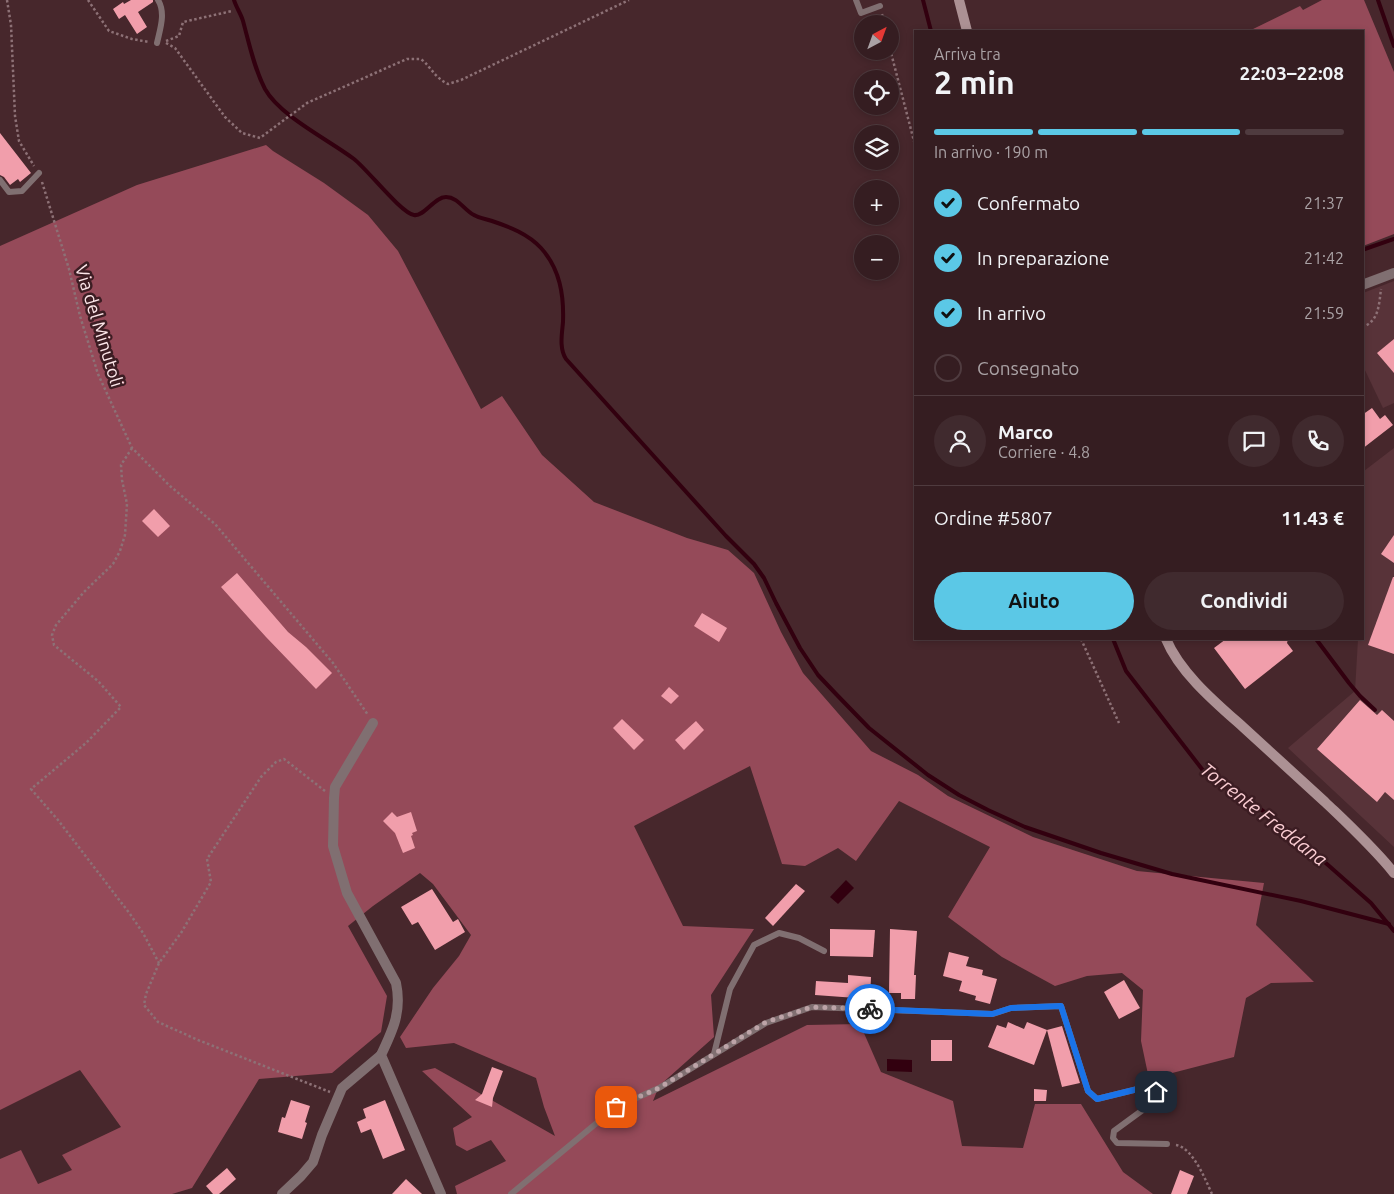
<!DOCTYPE html>
<html lang="it">
<head>
<meta charset="utf-8">
<style>
	:root { --surface:#351d21; --page:#402a2e; --text:#f1f3f6; --muted:#aaa2a5; --line:#4f3b3f; --accent:#5bc8e6 }
	body { margin:0; font-family:Ubuntu,sans-serif; background:var(--page); color:var(--text); height:100vh; display:flex; flex-direction:column; font-size:19px; white-space:nowrap }
	* { box-sizing:border-box; margin:0 }
	p { font-size:16px; color:var(--muted) }
	.icon { flex:none; width:28px; height:28px; fill:none; stroke:currentColor; stroke-width:2; stroke-linecap:round; stroke-linejoin:round }
	.map { position:relative; flex:1; overflow:hidden }
	.panel { position:absolute; left:914px; top:30px; width:450px; height:610px; display:flex; flex-direction:column; background:var(--surface); border-radius:0px; box-shadow:0 2px 8px #0003,0 0 0 1px var(--line) }
	.panel>* { flex:none }
	.needle { width:32px; rotate:41deg }
	.tools { position:absolute; left:854px; top:15px; display:grid; gap:10px }
	.tools a { display:grid; place-items:center; width:45px; height:45px; border-radius:50%; background:var(--surface); box-shadow:0 2px 8px #0003,0 0 0 1px var(--line); font-size:25px }
	.pin { position:absolute; display:grid; place-items:center; width:42px; height:42px; color:#fff; margin:-21px; border-radius:10px; box-shadow:0 2px 8px #0006 }
	.courier { position:absolute; display:grid; place-items:center; width:50px; height:50px; margin:-25px; border:4px solid #1a73e8; border-radius:50%; background:#fff; color:#222; box-shadow:0 1px 6px #0007 }
	.headline em { font-style:normal; font-weight:700 }
	.headline div { display:flex; flex-direction:column-reverse }
	.headline { display:flex; align-items:center; justify-content:space-between; height:85px; padding:0 20px }
	h1 { font-size:32px; font-weight:700; line-height:38px }
	.bar { display:grid; grid-template-columns:repeat(4,1fr); gap:8px 5px; align-content:center; height:60px; padding:0 20px }
	.bar i { height:6px; border-radius:4px; background:var(--line) }
	.bar .active { background:var(--accent) }
	.bar p { grid-column:span 4 }
	.line { display:flex; align-items:center; gap:12px; padding:0 20px; border-top:1px solid var(--line) }
	.line div { flex:1 }
	.round { display:grid; place-items:center; flex:none; width:52px; height:52px; border-radius:26px; background:var(--page) }
	ol { padding:0 20px; list-style:none }
	li { display:flex; align-items:center; gap:15px; height:55px }
	li p { margin-inline-start:auto }
	li .icon { padding:5px; border-radius:50%; background:var(--accent); color:#111; stroke-width:4 }
	li:last-child { color:var(--muted) }
	li i { width:28px; height:28px; border:2px solid var(--line); border-radius:50% }
	.button { display:flex; gap:10px; margin-top:auto; padding:10px 20px }
	.button a { flex:1; height:58px; border-radius:30px; background:var(--accent); color:#111; font-size:20px; font-weight:700; line-height:58px; text-align:center }
	.button a+a { background:var(--page); color:var(--text) }
	.map>svg:first-child { display:block }
</style>
</head>
<body>
<div class="map">
<svg width="1394" height="1194" viewBox="0 0 1394 1194">
	<rect width="100%" height="100%" fill="#47272c"/>
	<g fill="#583339">
		<polygon points="1394,281 1394,403 1383,408 1363,366 1363,293"/>
		<polygon points="1394,448 1394,847 1288,748 1355,691 1358,639 1362,639 1364,471"/>
	</g>
	<g fill="#954a59">
		<polygon points="1322,0 1364,0 1394,72 1394,234 1363,246 1362,31 1249,31 1300,6 1303,10"/>
		<polygon points="266,145 273,151 324,183 368,215 398,251 481,409 502,396 542,455 594,502 687,538 728,550 754,573 781,632 803,673 871,751 918,775 948,796 1033,837 1137,871 1264,883 1256,925 1314,982 1271,983 1246,998 1234,1057 1149,1079 1141,1041 1143,990 1122,973 1087,976 1055,986 1002,957 948,917 990,847 899,801 856,861 838,848 805,866 782,864 750,766 634,826 683,926 754,929 711,995 714,1037 659,1086 653,1101 807,1025 860,1024 881,1072 953,1101 962,1146 1023,1148 1035,1104 1081,1104 1123,1172 1153,1194 457,1194 455,1186 506,1161 491,1140 467,1151 456,1145 453,1128 472,1117 422,1071 435,1068 555,1136 544,1107 536,1078 454,1043 406,1048 400,1037 433,988 459,956 471,935 433,884 420,873 373,906 348,926 387,996 381,1032 332,1073 259,1079 192,1188 172,1194 0,1194 0,1159 21,1150 38,1184 72,1170 62,1155 121,1127 80,1070 0,1110 0,246 137,185"/>
	</g>
	<g fill="#32000f">
		<polygon points="846,880 854,888 838,904 830,897"/>
		<polygon points="887,1059 912,1060 912,1072 887,1071"/>
	</g>
	<g fill="none" stroke-linecap="round" stroke-linejoin="round">
		<g stroke="#32000f" stroke-width="4">
			<path d="M234 0C236 7 241 14 243 21 249 43 254 68 265 89 280 116 329 140 354 159 368 170 401 213 414 215 424 217 434 197 446 197 458 197 464 210 474 215 479 218 486 219 492 221 510 227 528 234 541 248 560 269 564 295 563 322 562 334 559 348 566 359L726 536 754 564 764 578 776 603 800 648 818 675 836 694 869 728 928 775 959 795 988 810 1025 827 1101 853 1172 874 1301 901 1389 924"/>
			<polyline points="923,0 931,31"/>
			<polyline points="1378,0 1394,46"/>
			<polyline points="1362,250 1394,239"/>
			<polyline points="1113,639 1126,671 1205,773 1253,803 1302,842 1371,903 1394,931"/>
			<polyline points="1316,639 1349,683 1360,696 1375,710"/>
		</g>
	</g>
	<g fill="#f19eab">
		<polygon points="131,0 153,0 153,2 138,12 147,27 137,34 125,15 119,19 113,9 123,2 124,4"/>
		<polygon points="0,133 31,173 20,182 18,179 10,185 4,177 0,175"/>
		<polygon points="1394,339 1394,373 1377,353"/>
		<polygon points="1372,408 1380,419 1385,415 1393,425 1362,449 1362,415"/>
		<polygon points="154,509 170,526 158,537 142,521"/>
		<polygon points="1394,535 1394,563 1381,554"/>
		<polygon points="237,573 288,632 306,647 332,673 316,689 266,637 221,587"/>
		<polygon points="1393,577 1394,577 1394,654 1368,645"/>
		<polygon points="702,613 727,628 719,642 694,626"/>
		<polygon points="1226,639 1288,639 1287,643 1293,651 1245,689 1214,648"/>
		<polygon points="669,687 679,696 671,704 661,696"/>
		<polygon points="1360,700 1377,715 1382,710 1394,721 1394,800 1385,792 1377,802 1317,749"/>
		<polygon points="622,719 644,740 634,750 613,728"/>
		<polygon points="696,721 704,730 684,750 675,740"/>
		<polygon points="392,812 397,817 411,812 417,831 412,833 413,835 411,836 415,848 403,853 395,833 383,821"/>
		<polygon points="796,884 805,891 773,926 765,918"/>
		<polygon points="432,889 453,922 458,919 465,932 435,950 418,922 412,925 401,907"/>
		<polygon points="830,929 875,930 873,957 830,956"/>
		<polygon points="890,929 917,931 914,975 916,975 915,999 901,999 901,993 889,993"/>
		<polygon points="949,952 969,957 966,966 983,970 982,975 997,979 990,1004 975,1000 976,996 959,991 962,981 943,976"/>
		<polygon points="848,975 871,977 870,999 815,995 816,981 848,983"/>
		<polygon points="1124,980 1140,1008 1119,1019 1104,992"/>
		<polygon points="1008,1022 1024,1029 1027,1022 1047,1030 1034,1065 988,1047 997,1025 1006,1028"/>
		<polygon points="1062,1026 1080,1083 1062,1087 1047,1030"/>
		<rect x="931" y="1040" width="21" height="21"/>
		<polygon points="492,1067 503,1071 493,1098 492,1107 475,1100 482,1094"/>
		<polygon points="1034,1089 1047,1090 1046,1101 1034,1101"/>
		<polygon points="291,1100 310,1106 305,1122 307,1123 302,1139 278,1132 282,1117 285,1118"/>
		<polygon points="385,1100 405,1150 383,1159 371,1129 361,1133 357,1122 366,1118 363,1109"/>
		<polygon points="227,1168 236,1179 219,1194 213,1194 206,1186"/>
		<polygon points="1180,1170 1194,1176 1187,1194 1171,1194"/>
		<polygon points="406,1179 422,1194 392,1194"/>
	</g>
	<g fill="none" stroke-linecap="round" stroke-linejoin="round">
		<g stroke="#8d7176" stroke-width="2.5" stroke-dasharray="2.5 2.5" stroke-linecap="butt">
			<polyline points="7,0 11,25 15,116 19,141 34,166"/>
			<polyline points="88,0 109,31 132,39 149,42"/>
			<polyline points="882,14 884,24"/>
			<polyline points="166,41 179,36 183,22 232,11"/>
			<path d="M166 43 175 48 225 117 242 133 260 138 307 103 407 59H421C432 68 434 77 448 84L461 80 629 0"/>
			<polyline points="890,49 915,145"/>
			<polyline points="42,182 69,269 80,316 98,374 132,448 170,486 215,524 333,663 368,715"/>
			<path d="M1362 327C1379 322 1379 304 1381 289"/>
			<polyline points="132,448 121,465 122,480 127,504 125,535 120,551 113,564 84,592 56,625 52,635 54,645 98,681 121,707 86,743 31,789 58,820 130,914 143,933 159,963"/>
			<polyline points="1081,639 1119,723"/>
			<polyline points="325,791 284,759 276,762 261,777 207,859 211,882 181,933 159,963 146,994 144,1005 158,1022 198,1040 330,1092"/>
			<path d="M1176 1145C1193 1148 1205 1179 1212 1194"/>
		</g>
		<g stroke="#806f71" stroke-width="6">
			<polyline points="856,0 861,13 880,6"/>
			<path d="M157 43C160 29 166 13 158 0"/>
			<polyline points="0,180 9,192 22,191 39,173"/>
			<polyline points="714,1054 730,989 754,945 779,933 799,938 824,951"/>
			<polyline points="511,1194 616,1107 659,1088 766,1023 812,1007 993,1014 1011,1008 1061,1006 1088,1091 1097,1099 1150,1086 1156,1092 1155,1101 1114,1131 1113,1138 1117,1143 1167,1144"/>
		</g>
		<g stroke="#806f71" stroke-width="10">
			<polyline points="1362,285 1394,273"/>
			<path d="M373 723 335 787 334 798 333 846 347 893 396 983C402 1011 393 1030 381 1055L441 1194"/>
			<polyline points="282,1194 301,1176 313,1162 322,1135 342,1088 381,1055"/>
		</g>
		<g stroke="#ac9194" stroke-width="10">
			<polyline points="959,0 967,31"/>
			<path d="M1166 639C1180 673 1216 703 1243 727 1270 752 1298 777 1325 802 1349 825 1373 847 1394 873"/>
		</g>
	</g>
	<g fill="none" stroke-linecap="round" stroke-linejoin="round">
		<polyline stroke="#bda4a8" stroke-width="5" stroke-dasharray="0 9" points="616,1107 659,1088 766,1022 812,1007 870,1009"/>
		<polyline stroke="#1a73e8" stroke-width="6" points="870,1009 992,1014 1011,1008 1061,1006 1088,1091 1097,1099 1150,1086 1156,1092"/>
	</g>
	<g text-anchor="middle" stroke-width="5" stroke-linejoin="round" paint-order="stroke">
		<g font-size="18" fill="#fde7ea" stroke="#3c1d23">
			<text transform="translate(99 326) rotate(73)" y="6">Via del Minutoli</text>
		</g>
		<g font-size="19" font-style="italic" fill="#fbcdd3" stroke="#3c1d23">
			<text transform="translate(1264 814) rotate(38)" y="7">Torrente Freddana</text>
		</g>
	</g>
</svg>
<div class="tools">
<a><svg class="needle" viewBox="-14 -14 28 28"><path d="M0-13l5 13h-10z" fill="#e53935"/><path d="M0 13l5-13h-10z" fill="#aaa2a5"/></svg></a>
<a><svg class="icon" aria-label="locate" viewBox="0 0 24 24"><circle cx="12" cy="12" r="6"/><path d="M12 2v4M12 18v4M2 12h4M18 12h4"/></svg></a>
<a><svg class="icon" aria-label="layers" viewBox="0 0 24 24"><path d="M12 4l9 5-9 5-9-5zM3 14l9 5 9-5"/></svg></a>
<a>+</a>
<a>−</a>
</div>
<div class="pin" style="left:616px;top:1107px;background:#ea580c"><svg class="icon" aria-label="bag" viewBox="0 0 24 24"><path d="M5 8h14l-1 12H6zM9 8a3 3 0 0 1 6 0"/></svg></div>
<div class="pin" style="left:1156px;top:1092px;background:#1f2937"><svg class="icon" aria-label="home" viewBox="0 0 24 24"><path d="M3 11l9-7 9 7M6 9v11h12V9"/></svg></div>
<div class="courier" style="left:870px;top:1009px"><svg class="icon" aria-label="bike" viewBox="0 0 24 24"><circle cx="6" cy="16" r="4"/><circle cx="18" cy="16" r="4"/><path d="M6 16l4-8h5l3 8M10 8l3 8H6M13 5h3"/></svg></div>
<section class="panel">
<div class="headline"><div><h1>2 min</h1><p>Arriva tra</p></div><em>22:03–22:08</em></div>
<div class="bar"><i class="active"></i><i class="active"></i><i class="active"></i><i></i><p>In arrivo · 190 m</p></div>
<ol>
<li><svg class="icon" aria-label="check" viewBox="0 0 24 24"><path d="M5 12l5 5 9-10"/></svg>Confermato<p>21:37</p></li>
<li><svg class="icon" aria-label="check" viewBox="0 0 24 24"><path d="M5 12l5 5 9-10"/></svg>In preparazione<p>21:42</p></li>
<li><svg class="icon" aria-label="check" viewBox="0 0 24 24"><path d="M5 12l5 5 9-10"/></svg>In arrivo<p>21:59</p></li>
<li><i></i>Consegnato</li>
</ol>
<div class="line" style="height:90px"><a class="round"><svg class="icon" aria-label="person" viewBox="0 0 24 24"><circle cx="12" cy="8" r="4"/><path d="M4 21q1-7 8-7t8 7"/></svg></a><div><b>Marco</b><p>Corriere · 4.8</p></div><a class="round"><svg class="icon" aria-label="chat" viewBox="0 0 24 24"><path d="M4 5h16v11H9l-5 4z"/></svg></a><a class="round"><svg class="icon" aria-label="phone" viewBox="0 0 24 24"><path d="M5 4h4l2 5-3 2q2 4 5 5l2-3 5 2v4C11 20 4 13 5 4z"/></svg></a></div>
<div class="line" style="height:65px"><div>Ordine #5807</div><b>11.43 €</b></div>
<div class="button"><a>Aiuto</a><a>Condividi</a></div>
</section>
</div>
</body>
</html>
